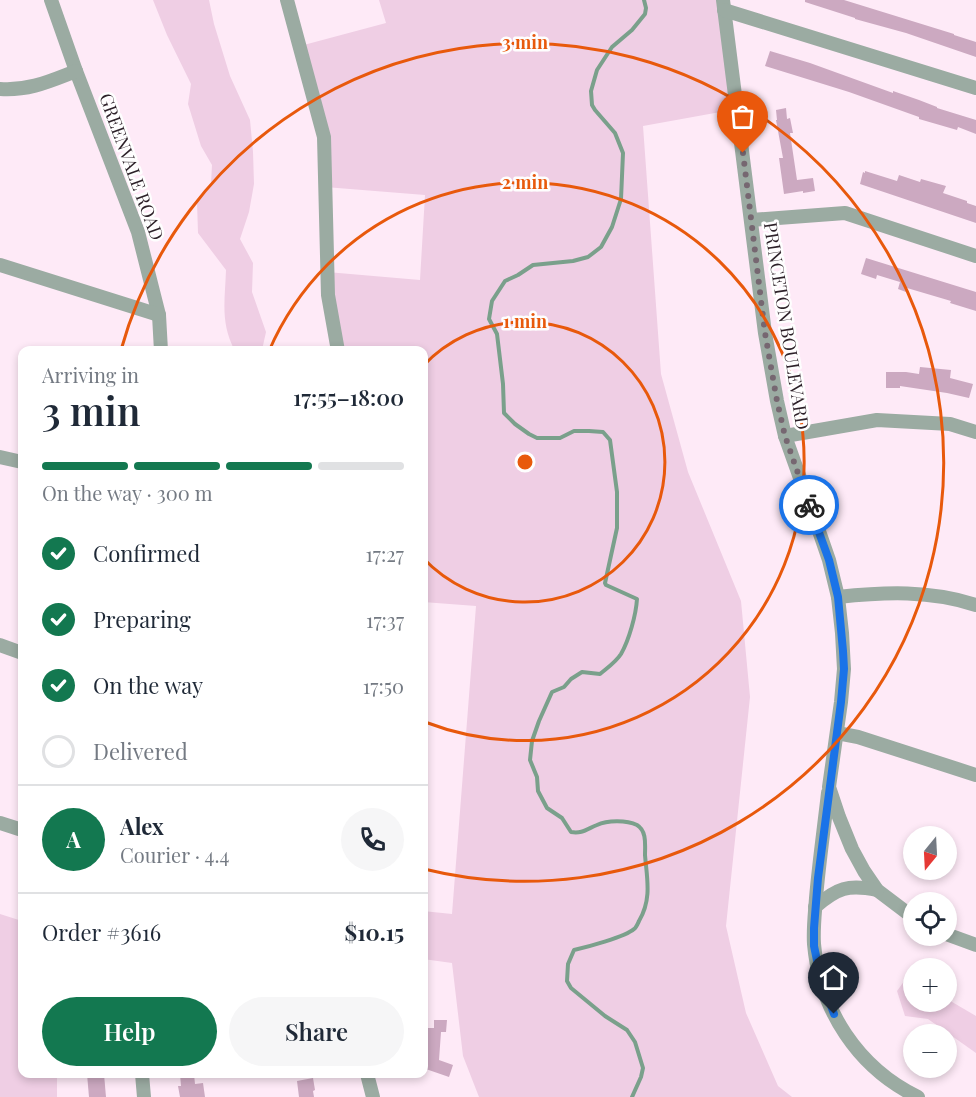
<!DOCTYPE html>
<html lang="en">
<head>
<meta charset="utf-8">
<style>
	:root { --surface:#fff; --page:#f6f6f7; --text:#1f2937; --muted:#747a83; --line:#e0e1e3; --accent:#137850 }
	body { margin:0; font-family:"Playfair Display",serif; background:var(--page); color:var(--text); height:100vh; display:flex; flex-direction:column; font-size:22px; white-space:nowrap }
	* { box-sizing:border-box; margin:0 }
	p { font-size:20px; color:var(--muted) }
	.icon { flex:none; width:33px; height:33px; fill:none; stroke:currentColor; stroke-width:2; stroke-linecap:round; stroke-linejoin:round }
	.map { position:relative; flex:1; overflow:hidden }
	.side { position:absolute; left:18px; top:346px; width:410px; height:732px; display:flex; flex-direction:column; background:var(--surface); border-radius:12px; box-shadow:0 3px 9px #0003 }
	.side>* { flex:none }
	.needle { width:39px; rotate:198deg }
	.tools { position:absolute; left:903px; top:826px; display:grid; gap:12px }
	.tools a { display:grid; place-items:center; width:54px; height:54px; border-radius:50%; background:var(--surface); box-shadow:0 3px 9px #0003; font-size:30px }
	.pin { position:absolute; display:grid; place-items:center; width:51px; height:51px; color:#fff; margin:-62px -26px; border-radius:50% 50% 50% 0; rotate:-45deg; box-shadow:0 0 6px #0007 }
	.pin .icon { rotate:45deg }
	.courier { position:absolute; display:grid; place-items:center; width:60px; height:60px; margin:-30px; border:4px solid #1a73e8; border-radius:50%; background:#fff; color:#222; box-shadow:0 2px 8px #0007 }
	.headline em { font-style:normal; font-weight:600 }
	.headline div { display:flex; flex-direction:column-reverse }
	.headline { display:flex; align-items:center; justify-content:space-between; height:102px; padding:0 24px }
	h1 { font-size:39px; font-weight:600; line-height:45px }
	.bar { display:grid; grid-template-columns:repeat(4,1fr); gap:9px 6px; align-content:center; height:72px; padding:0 24px }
	.bar i { height:8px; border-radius:4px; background:var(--line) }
	.bar .active { background:var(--accent) }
	.bar p { grid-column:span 4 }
	.line { display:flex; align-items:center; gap:15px; padding:0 24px; border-top:2px solid var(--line) }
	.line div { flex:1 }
	.round { display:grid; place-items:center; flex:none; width:63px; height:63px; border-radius:32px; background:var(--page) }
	ol { padding:0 24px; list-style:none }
	li { display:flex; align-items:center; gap:18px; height:66px }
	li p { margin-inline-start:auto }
	li .icon { padding:6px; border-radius:50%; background:var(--accent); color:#fff; stroke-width:4 }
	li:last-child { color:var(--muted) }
	li i { width:33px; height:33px; border:3px solid var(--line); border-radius:50% }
	.cta { display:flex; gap:12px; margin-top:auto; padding:12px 24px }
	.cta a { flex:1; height:69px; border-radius:36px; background:var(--accent); color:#fff; font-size:24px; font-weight:600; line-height:69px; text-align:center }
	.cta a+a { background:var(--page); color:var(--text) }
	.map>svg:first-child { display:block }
</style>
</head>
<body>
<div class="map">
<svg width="976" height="1097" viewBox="0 0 976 1097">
	<rect width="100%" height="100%" fill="#feeaf7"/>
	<g fill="#efcee4">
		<path d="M153 0H209L214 24 230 76 250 120 253 152 254 184 249 212 240 239 253 263 252 292 266 332 262 350 260 351H235C220 323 225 300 226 270L198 233 197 202 211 183 212 165 201 146 188 104 191 84 167 35Z"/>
		<polygon points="379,0 723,0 737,109 643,126 661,374 688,472 741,601 750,697 726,926 746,1013 778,1086 792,1097 479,1097 463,1056 452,963 423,959 423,911 452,914 476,606 423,602 423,351 338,351 327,272 420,280 425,195 325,187 324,137 300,46 386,23"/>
		<polygon points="0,914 22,921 22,1074 57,1074 57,1097 0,1097"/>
		<polygon points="905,980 913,984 914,1002 946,1002 947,999 976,1016 976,1053 928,1019 905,1016 897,991"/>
	</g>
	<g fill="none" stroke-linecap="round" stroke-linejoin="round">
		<path stroke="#7aa08b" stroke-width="4" d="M632 1097 641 1077 643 1068 635 1042 627 1030 605 1016 571 988 567 981 568 964 574 950C587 947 625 937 634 929 636 928 638 923 639 921 652 899 647 879 645 855 645 845 647 831 637 825 627 820 607 820 597 825 587 829 582 834 571 832L562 818 547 808 538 791 537 777 530 760 532 741 539 721 552 692 564 687 571 679 582 672 600 674C607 668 616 662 621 654 629 640 636 615 637 599L606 585 605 583 617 528V492L610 440 603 432 589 431H574L560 438H537L529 434 515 424 504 413 503 384 497 334 489 319 492 301 505 281 518 275 533 265 573 261 588 257 601 247 612 227 621 199 623 153 615 133 595 110 592 105 591 91 597 70 612 47 632 30 645 14 646 8 644 0"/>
	</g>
	<g fill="#cca9c1">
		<polygon points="805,0 844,0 954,34 954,35 976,42 976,57 906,33 855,19 855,18 805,2"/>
		<polygon points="770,51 810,63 893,93 893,91 919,100 937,107 937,108 976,120 976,134 958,127 957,130 919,119 919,117 849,92 765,66"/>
		<polygon points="786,108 787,119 790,118 793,133 790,133 797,180 813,178 815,191 803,193 803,191 784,194 779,158 783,158 776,120 777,120 776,110"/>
		<polygon points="865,171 897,181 899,175 920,182 921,179 946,186 943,193 967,201 967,203 976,206 976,223 860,184 863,172 865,173"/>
		<polygon points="866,258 976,292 976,311 950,303 951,301 907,288 906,292 898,289 900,282 877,275 876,279 861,274"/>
		<polygon points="920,367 951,370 950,378 973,384 969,398 947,393 900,386 900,388 886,388 886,372 906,372 919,374"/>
		<polygon points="434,1020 447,1020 446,1032 441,1032 439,1060 453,1065 449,1077 423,1068 423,1028 434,1028"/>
		<polygon points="87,1074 104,1074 106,1097 89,1097"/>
		<polygon points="180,1074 194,1074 195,1084 203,1083 205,1097 180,1097 178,1086 181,1086"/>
		<polygon points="313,1078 315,1090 313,1091 314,1097 299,1097 297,1081"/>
	</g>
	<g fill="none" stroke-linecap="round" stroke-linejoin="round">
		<g stroke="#9baba2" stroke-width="14">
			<polyline points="51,0 76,71 138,232 159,315 161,351"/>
			<polyline points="287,0 324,137 328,295 338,351"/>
			<polyline points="723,0 765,333 777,401 785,436 820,534 829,560 838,597 842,633 844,669 841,702 829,787 839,817 852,849 864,871 877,890 914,918"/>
			<polyline points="724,10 976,88"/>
			<path d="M0 89C29 91 50 81 76 71"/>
			<polyline points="751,220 845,213 976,256"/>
			<polyline points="0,265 159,315"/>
			<polyline points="785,436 877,420 950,424 976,432"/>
			<polyline points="0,457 22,462"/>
			<path d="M838 597C885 592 930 590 976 605"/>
			<polyline points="0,645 22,653"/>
			<polyline points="837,733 858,737 976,775"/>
			<path d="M828 793C824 828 819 863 816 898 815 913 813 928 814 944 820 1010 858 1068 918 1097"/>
			<polyline points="0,823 22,830"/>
			<path d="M815 907C837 888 848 884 877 890"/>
			<polyline points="946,934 976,945"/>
			<polyline points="142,1074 144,1097"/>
			<polyline points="367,1074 373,1097"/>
		</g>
	</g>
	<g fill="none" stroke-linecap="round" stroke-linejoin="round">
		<polyline stroke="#766771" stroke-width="6" stroke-dasharray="0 10.8" points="743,153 765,333 777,401 785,436 809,505"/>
		<polyline stroke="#1a73e8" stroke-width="8" points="809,505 829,560 838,597 843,651 844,669 841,702 818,878 814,928 814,946 820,975 834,1014"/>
	</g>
	<g fill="none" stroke="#e8590c" stroke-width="3">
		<path d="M423 366A140 140 0 1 1 423 558"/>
		<path d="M269 351A279 279 0 1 1 425 722"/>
		<path d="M121 350A419 419 0 1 1 424 869"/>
	</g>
	<g text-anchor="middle" stroke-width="5" stroke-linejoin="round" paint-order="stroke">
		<g font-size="18" fill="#2d2129" stroke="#fefefe">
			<text transform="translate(131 167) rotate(70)" y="6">GREENVALE ROAD</text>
			<text transform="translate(786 326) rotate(81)" y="6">PRINCETON BOULEVARD</text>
		</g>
	</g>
	<circle cx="525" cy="462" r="9" fill="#e8590c" stroke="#fefefe" stroke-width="3"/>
	<g font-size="18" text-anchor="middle" font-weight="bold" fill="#e8590c" stroke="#fefefe" stroke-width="5" stroke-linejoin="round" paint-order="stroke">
		<text x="525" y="49">3 min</text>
		<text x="525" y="189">2 min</text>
		<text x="525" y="328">1 min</text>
	</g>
</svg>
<div class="tools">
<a><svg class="needle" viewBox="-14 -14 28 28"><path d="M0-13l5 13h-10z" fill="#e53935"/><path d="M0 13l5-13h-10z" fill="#747a83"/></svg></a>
<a><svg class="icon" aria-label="locate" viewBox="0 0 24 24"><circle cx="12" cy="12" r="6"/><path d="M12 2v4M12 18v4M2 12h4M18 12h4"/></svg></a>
<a>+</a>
<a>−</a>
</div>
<div class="pin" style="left:743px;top:153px;background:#ea580c"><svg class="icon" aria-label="bag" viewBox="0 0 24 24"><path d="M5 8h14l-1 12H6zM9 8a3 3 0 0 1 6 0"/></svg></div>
<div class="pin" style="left:834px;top:1014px;background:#1f2937"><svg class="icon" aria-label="home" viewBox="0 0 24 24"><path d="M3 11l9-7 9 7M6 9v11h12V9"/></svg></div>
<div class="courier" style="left:809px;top:505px"><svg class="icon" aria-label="bike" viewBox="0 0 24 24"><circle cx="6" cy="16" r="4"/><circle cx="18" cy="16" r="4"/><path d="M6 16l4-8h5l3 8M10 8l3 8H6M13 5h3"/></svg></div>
<section class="side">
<div class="headline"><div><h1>3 min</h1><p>Arriving in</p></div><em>17:55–18:00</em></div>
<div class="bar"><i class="active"></i><i class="active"></i><i class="active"></i><i></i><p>On the way · 300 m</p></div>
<ol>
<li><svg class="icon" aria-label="check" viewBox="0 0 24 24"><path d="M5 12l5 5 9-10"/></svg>Confirmed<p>17:27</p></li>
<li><svg class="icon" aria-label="check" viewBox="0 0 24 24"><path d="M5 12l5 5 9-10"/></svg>Preparing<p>17:37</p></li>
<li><svg class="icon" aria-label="check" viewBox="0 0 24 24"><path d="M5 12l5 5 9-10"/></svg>On the way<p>17:50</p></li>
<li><i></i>Delivered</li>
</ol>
<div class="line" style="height:108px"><b class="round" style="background:var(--accent);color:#fff">A</b><div><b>Alex</b><p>Courier · 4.4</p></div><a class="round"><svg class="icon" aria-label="phone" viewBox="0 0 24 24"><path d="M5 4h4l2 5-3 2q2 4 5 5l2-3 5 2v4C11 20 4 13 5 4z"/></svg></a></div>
<div class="line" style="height:78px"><div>Order #3616</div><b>$10.15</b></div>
<div class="cta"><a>Help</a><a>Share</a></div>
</section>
</div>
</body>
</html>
